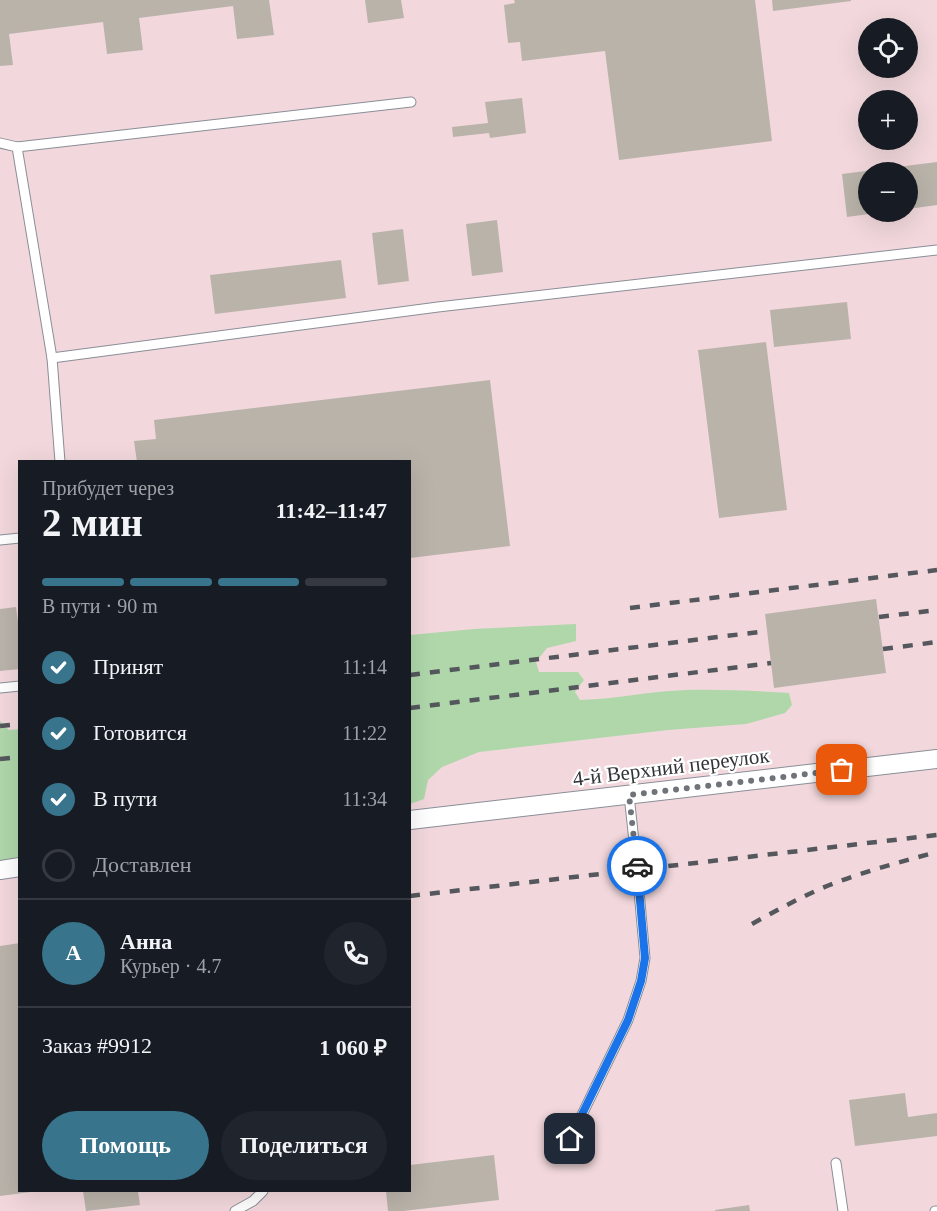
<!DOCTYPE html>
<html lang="ru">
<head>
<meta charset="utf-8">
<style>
	:root { --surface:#171b24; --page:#20242c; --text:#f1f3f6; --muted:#9ea1a6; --line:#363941; --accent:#38748b }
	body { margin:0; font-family:"Times New Roman",serif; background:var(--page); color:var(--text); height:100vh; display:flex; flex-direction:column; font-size:22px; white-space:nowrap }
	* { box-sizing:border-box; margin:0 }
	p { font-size:20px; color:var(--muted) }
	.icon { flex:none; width:33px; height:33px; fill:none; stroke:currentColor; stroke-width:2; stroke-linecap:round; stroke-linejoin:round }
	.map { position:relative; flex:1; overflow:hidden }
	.side { position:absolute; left:18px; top:460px; width:393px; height:732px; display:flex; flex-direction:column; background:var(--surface); border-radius:0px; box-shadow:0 6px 24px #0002 }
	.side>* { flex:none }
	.fabs { position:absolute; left:858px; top:18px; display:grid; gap:12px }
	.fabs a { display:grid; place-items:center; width:60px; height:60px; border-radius:50%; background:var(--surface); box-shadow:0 6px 24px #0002; font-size:30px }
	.pin { position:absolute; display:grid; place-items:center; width:51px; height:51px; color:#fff; margin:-26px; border-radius:12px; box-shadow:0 3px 9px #0006 }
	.courier { position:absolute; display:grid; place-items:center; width:60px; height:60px; margin:-30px; border:4px solid #1a73e8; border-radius:50%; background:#fff; color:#222; box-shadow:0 2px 8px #0007 }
	.overview em { font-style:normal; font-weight:600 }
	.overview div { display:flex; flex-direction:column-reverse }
	.overview { display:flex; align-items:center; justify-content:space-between; height:102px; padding:0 24px }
	h1 { font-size:39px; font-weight:600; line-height:45px }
	.bar { display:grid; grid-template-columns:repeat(4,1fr); gap:9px 6px; align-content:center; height:72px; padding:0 24px }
	.bar i { height:8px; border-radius:4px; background:var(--line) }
	.bar .selected { background:var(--accent) }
	.bar p { grid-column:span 4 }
	.line { display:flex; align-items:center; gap:15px; padding:0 24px; border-top:2px solid var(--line) }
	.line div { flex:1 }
	.round { display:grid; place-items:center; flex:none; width:63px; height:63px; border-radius:32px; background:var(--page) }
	ol { padding:0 24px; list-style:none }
	li { display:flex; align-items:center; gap:18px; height:66px }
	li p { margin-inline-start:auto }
	li .icon { padding:6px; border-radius:50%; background:var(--accent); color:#fff; stroke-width:4 }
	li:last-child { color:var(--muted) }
	li i { width:33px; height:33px; border:3px solid var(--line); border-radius:50% }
	.primary-button { display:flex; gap:12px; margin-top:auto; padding:12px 24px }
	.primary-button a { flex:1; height:69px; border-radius:36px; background:var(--accent); color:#fff; font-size:24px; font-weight:600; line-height:69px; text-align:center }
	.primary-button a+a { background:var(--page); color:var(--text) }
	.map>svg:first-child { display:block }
</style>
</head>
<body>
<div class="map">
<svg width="937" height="1211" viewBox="0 0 937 1211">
	<rect width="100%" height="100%" fill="#e4e9f3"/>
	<path fill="#f2d8dc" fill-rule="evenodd" d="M0 0H937V1211H0ZM868 28H908V68H868ZM868 100H908V140H868ZM868 172H908V212H868ZM20 462H410V1191H20Z"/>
	<g fill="#afd7aa">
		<path d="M576 624V641L547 648 536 662 539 672H578L584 680 575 692 580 700C616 699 651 691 687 690 720 689 755 691 789 693L792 705 785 713 746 724 668 730 479 752 442 767 428 780 424 799 410 804V635L474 629Z"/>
		<polygon points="0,721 9,730 20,729 19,859 0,861"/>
	</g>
	<g fill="#bab3aa">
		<polygon points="0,0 269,0 274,35 237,39 233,6 139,18 143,50 107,54 103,22 9,34 13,65 0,66"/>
		<polygon points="365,0 401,0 404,18 368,23"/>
		<polygon points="514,0 755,0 772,141 619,160 605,51 522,61 520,42 508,43 504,5 515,3"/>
		<polygon points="772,0 851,0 851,1 773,11"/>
		<polygon points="522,98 526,133 490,138 489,133 453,137 452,127 488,123 485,102"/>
		<polygon points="937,162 937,205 908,209 908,172 868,172 868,212 876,212 876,213 847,217 842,174"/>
		<polygon points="497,220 503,272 472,276 466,224"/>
		<polygon points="403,229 409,281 378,285 372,233"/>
		<polygon points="341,260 346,298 215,314 210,275"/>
		<polygon points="847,302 851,339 774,347 770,310"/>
		<polygon points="766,342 787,510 719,518 698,350"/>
		<polygon points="490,380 510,546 410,558 410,462 137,462 134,441 156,439 154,420"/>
		<polygon points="876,599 886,673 774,688 765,614"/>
		<polygon points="16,607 20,637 20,669 0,671 0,609"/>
		<polygon points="20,943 20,1191 30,1191 31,1192 0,1196 0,946"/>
		<polygon points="905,1093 908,1117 937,1113 937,1136 855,1146 849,1100"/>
		<polygon points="494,1155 499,1200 403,1211 388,1211 386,1191 410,1191 410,1165"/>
		<polygon points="83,1191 138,1191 140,1205 86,1211"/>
		<polygon points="749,1205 750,1211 715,1211 715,1210"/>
	</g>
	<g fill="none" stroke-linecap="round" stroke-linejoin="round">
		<defs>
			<g id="service">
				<polyline points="0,143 17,147"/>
				<polyline points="52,358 438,307 937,250"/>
				<polyline points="60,462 52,358 17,147 411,102"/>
				<polyline points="0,540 20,538"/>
				<polyline points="0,688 20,686"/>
				<polyline points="561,1158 628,1020 641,981 645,958 637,869 629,795"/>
				<polyline points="836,1163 843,1211"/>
				<polyline points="235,1211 253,1201 263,1191"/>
				<polyline points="935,1211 937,1211"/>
			</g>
			<g id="minor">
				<polyline points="410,820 937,759"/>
				<polyline points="0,870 20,867"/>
			</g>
		</defs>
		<use href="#service" stroke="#8a8e97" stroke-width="11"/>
		<use href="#minor" stroke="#8a8e97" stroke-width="20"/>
		<use href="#service" stroke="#fff" stroke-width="9"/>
		<use href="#minor" stroke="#fff" stroke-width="18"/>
		<g stroke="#54575c" stroke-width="4.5" stroke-dasharray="10 10" stroke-linecap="butt">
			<polyline points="630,608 937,570"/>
			<polyline points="879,617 937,610"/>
			<polyline points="883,649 937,642"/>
			<polyline points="410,675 767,631"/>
			<polyline points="410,708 771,663"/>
			<polyline points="0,726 20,724"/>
			<polyline points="0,759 20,757"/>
			<polyline points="410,896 937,835"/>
			<path d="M752 924C777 910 801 897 827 886 862 872 900 862 937 852"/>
		</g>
	</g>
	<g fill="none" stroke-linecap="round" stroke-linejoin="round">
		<polyline stroke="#707379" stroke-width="6" stroke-dasharray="0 10.8" points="637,866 629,795 842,770"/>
		<polyline stroke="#1a73e8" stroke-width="8" points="570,1139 628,1020 641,981 645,958 637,866"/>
	</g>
	<g text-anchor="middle" stroke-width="4.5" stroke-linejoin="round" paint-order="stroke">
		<g font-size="21" fill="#323438" stroke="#fff">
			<text transform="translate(671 767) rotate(-7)" y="7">4-й Верхний переулок</text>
		</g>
	</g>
</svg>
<div class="fabs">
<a><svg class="icon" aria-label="locate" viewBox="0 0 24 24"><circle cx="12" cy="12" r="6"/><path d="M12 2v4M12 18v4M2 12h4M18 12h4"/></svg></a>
<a>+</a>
<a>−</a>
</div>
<div class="pin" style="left:842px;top:770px;background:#ea580c"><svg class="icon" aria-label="bag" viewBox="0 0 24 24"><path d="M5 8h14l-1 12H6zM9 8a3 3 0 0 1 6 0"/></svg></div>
<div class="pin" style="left:570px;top:1139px;background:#1f2937"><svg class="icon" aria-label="home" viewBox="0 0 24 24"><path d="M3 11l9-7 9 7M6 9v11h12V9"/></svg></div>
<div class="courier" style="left:637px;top:866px"><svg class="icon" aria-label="car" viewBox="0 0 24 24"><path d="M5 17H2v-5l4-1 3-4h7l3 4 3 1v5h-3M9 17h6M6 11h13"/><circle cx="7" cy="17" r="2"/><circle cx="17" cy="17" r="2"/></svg></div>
<section class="side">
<div class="overview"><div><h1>2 мин</h1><p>Прибудет через</p></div><em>11:42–11:47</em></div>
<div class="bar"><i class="selected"></i><i class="selected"></i><i class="selected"></i><i></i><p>В пути · 90 m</p></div>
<ol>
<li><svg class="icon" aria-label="check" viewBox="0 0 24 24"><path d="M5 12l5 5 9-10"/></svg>Принят<p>11:14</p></li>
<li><svg class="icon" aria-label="check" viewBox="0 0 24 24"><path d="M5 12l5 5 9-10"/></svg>Готовится<p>11:22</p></li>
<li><svg class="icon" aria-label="check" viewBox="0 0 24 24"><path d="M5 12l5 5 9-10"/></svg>В пути<p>11:34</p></li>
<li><i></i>Доставлен</li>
</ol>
<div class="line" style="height:108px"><b class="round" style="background:var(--accent);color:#fff">А</b><div><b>Анна</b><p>Курьер · 4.7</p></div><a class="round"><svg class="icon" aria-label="phone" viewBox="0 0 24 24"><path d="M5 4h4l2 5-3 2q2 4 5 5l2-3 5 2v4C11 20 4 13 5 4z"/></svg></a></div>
<div class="line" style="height:78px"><div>Заказ #9912</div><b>1 060 ₽</b></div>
<div class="primary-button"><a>Помощь</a><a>Поделиться</a></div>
</section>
</div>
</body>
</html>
